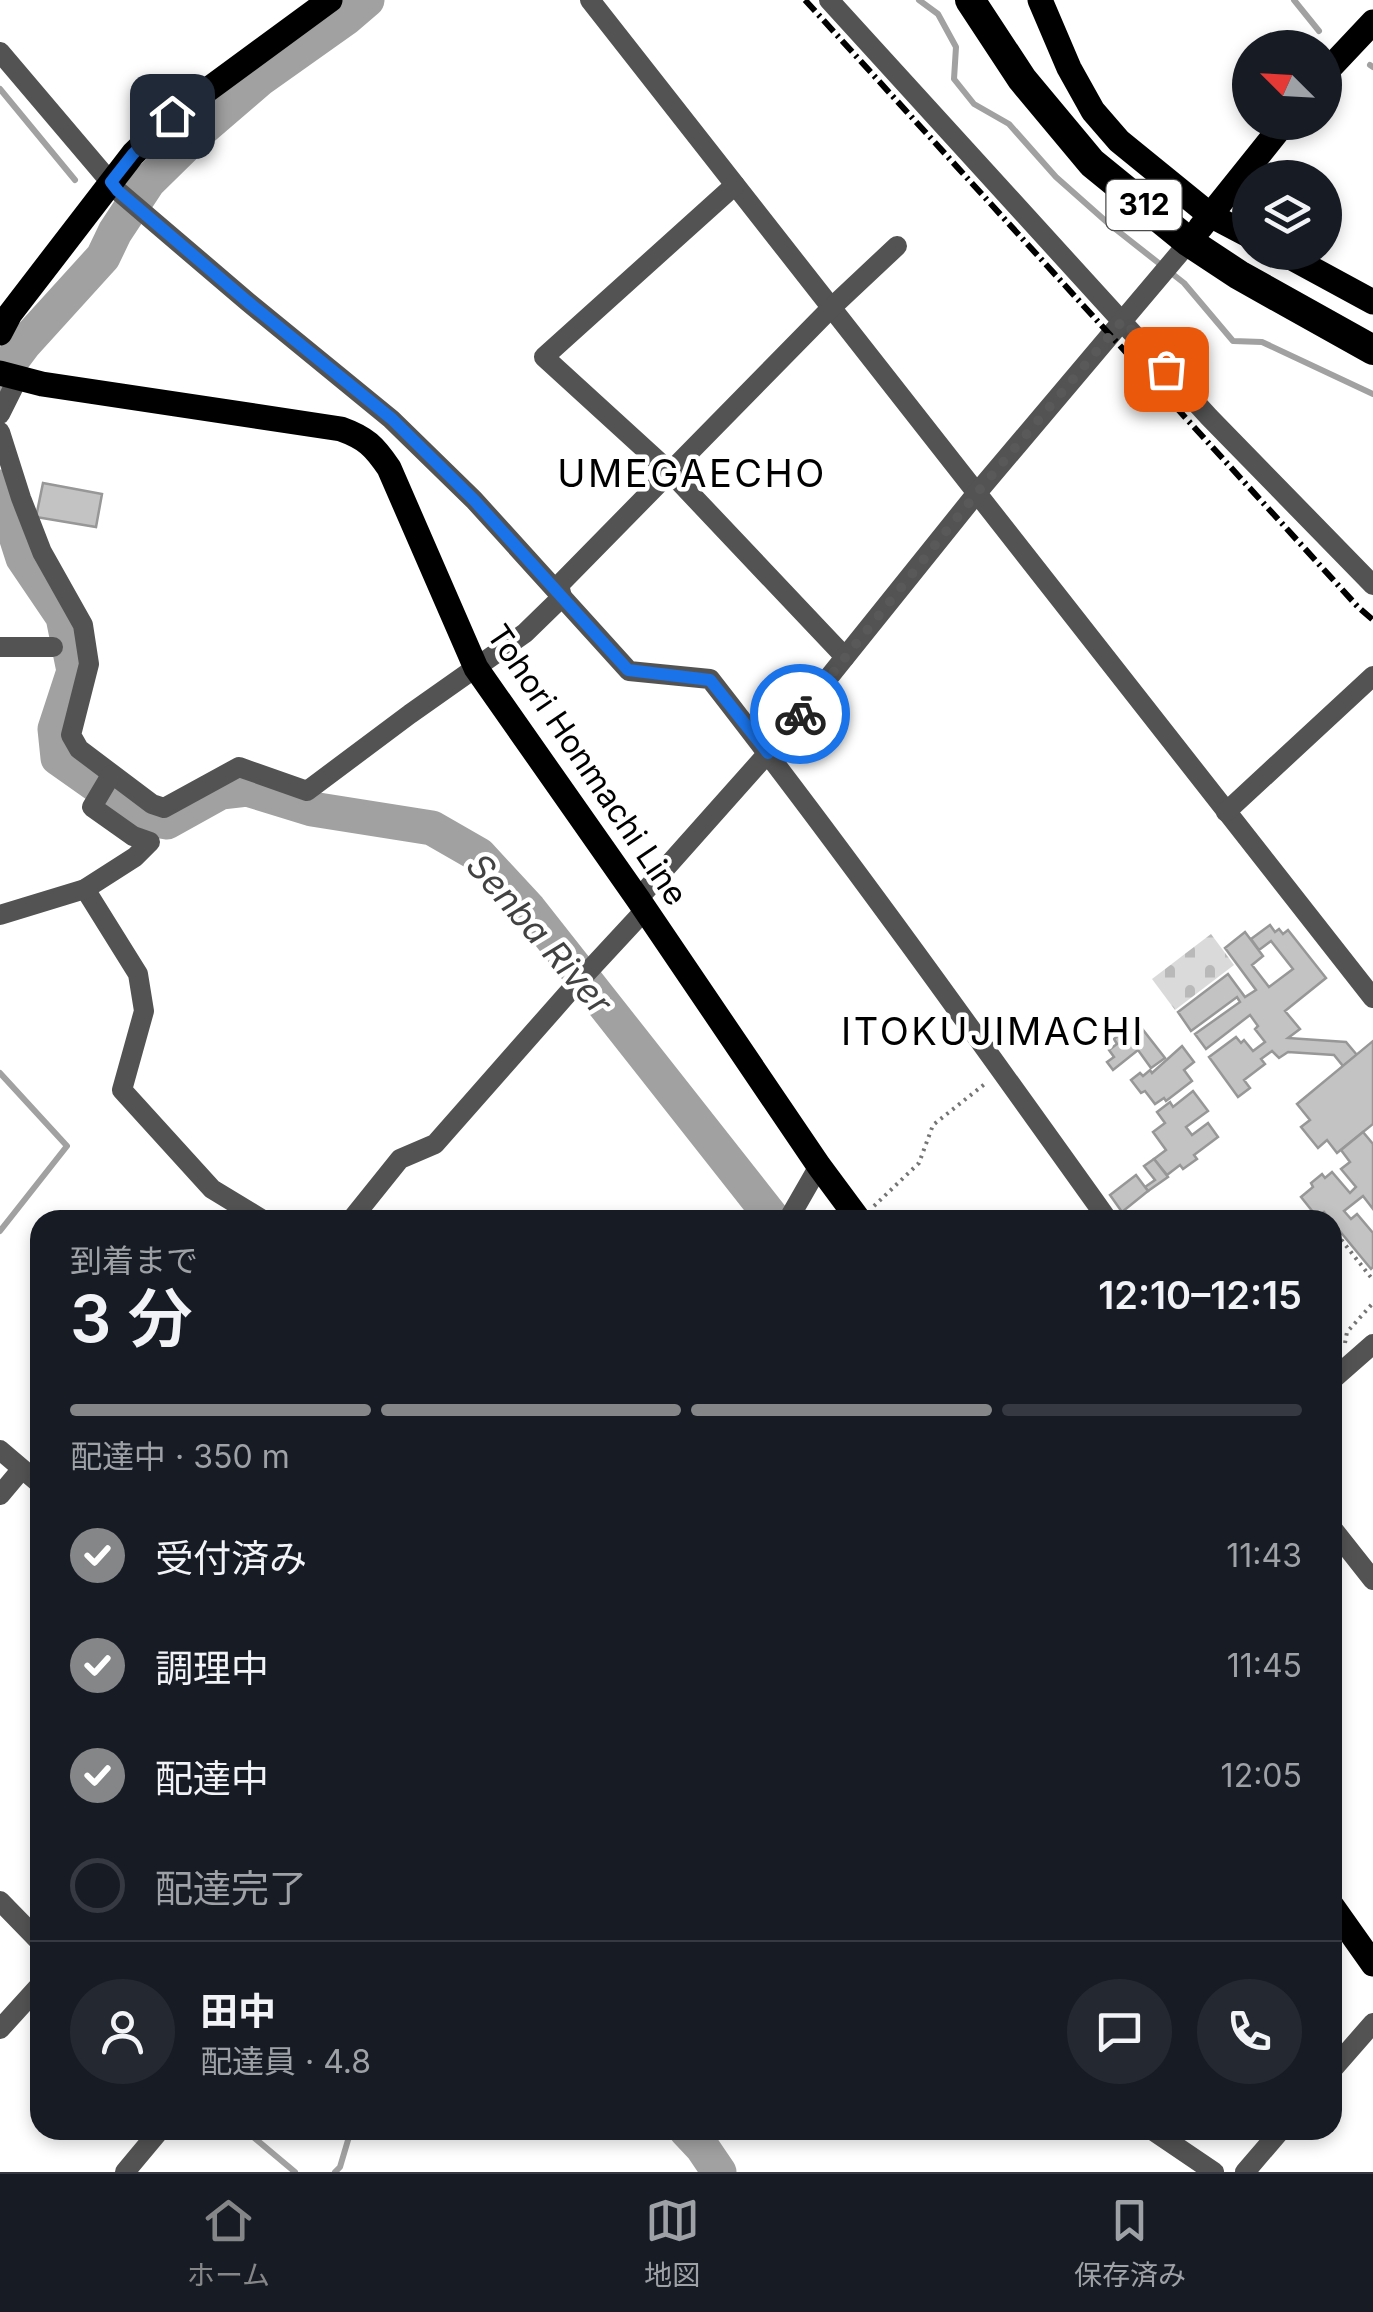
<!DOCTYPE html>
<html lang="ja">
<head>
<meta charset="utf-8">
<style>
	:root { --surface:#171b24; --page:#242831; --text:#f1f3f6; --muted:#9ea1a6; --line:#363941; --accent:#858687 }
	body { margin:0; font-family:Inter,"Noto Sans JP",sans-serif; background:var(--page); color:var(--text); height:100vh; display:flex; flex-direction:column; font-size:38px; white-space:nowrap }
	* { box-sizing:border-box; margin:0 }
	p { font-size:32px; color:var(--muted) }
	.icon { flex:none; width:55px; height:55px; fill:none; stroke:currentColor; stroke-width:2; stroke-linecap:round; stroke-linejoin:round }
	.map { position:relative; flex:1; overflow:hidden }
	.details { position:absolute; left:30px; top:1210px; width:1312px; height:930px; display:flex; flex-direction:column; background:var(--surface); border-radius:30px; box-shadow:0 5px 15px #0003 }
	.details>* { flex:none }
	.needle { width:65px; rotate:294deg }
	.tools { position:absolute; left:1232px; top:30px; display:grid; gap:20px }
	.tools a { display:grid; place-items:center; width:110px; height:110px; border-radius:50%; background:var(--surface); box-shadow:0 5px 15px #0003; font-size:50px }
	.pin { position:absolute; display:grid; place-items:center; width:85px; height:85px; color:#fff; margin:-42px; border-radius:20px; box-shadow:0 5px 15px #0006 }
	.courier { position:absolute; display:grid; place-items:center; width:100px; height:100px; margin:-50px; border:8px solid #1a73e8; border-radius:50%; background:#fff; color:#222; box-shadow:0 2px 12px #0007 }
	.head em { font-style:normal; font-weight:600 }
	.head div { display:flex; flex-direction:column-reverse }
	.head { display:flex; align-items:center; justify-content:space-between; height:170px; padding:0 40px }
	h1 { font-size:65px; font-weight:600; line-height:75px }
	.bar { display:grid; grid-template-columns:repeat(4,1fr); gap:15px 10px; align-content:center; height:120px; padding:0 40px }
	.bar i { height:12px; border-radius:8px; background:var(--line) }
	.bar .current { background:var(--accent) }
	.bar p { grid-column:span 4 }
	.line { display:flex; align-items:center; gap:25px; padding:0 40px; border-top:2px solid var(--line) }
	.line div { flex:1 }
	.round { display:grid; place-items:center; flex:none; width:105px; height:105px; border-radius:52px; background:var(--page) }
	ol { padding:0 40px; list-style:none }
	li { display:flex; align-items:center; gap:30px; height:110px }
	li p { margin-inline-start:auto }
	li .icon { padding:10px; border-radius:50%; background:var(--accent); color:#fff; stroke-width:4 }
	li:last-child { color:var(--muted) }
	li i { width:55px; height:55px; border:5px solid var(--line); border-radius:50% }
	.tab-bar { display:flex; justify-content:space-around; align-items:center; height:140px; border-top:2px solid var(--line); background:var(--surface); font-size:28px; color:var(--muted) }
	.tab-bar a { display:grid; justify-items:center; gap:5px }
	.tab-bar .current { color:var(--accent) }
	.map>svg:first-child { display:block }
</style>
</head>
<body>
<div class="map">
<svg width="1373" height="2172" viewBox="0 0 1373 2172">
	<defs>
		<pattern id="cemetery-stones" width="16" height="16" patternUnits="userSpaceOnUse" patternTransform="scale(2.5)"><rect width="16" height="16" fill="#dadada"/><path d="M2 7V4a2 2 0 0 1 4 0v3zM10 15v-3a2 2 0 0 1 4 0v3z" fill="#b9b9b9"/></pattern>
	</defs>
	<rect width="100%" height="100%" fill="#fff"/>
	<polygon fill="url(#cemetery-stones)" points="1211,934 1234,965 1175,1010 1152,979"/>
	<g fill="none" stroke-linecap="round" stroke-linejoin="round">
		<g stroke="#a1a1a1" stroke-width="6">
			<polyline points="919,0 938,14 956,47 954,79 974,104 1009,124 1056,177 1109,224 1184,283 1233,341 1262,342 1373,394"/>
			<polyline points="1294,0 1319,31"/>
			<polyline points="1370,65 1373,67"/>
			<polyline points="0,89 75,180"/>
			<polyline points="0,1073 67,1146 0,1231"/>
			<polyline points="245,2130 295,2172"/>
			<polyline points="335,2172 340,2167 351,2130"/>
		</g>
		<g stroke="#a1a1a1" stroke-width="35">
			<polyline points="0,376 24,344 103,257 115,232 148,182 203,128 260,79 346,18 367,0"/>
			<polyline points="0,487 23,558 63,617 74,671 55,729 58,758 143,818 167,822 221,792 247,789 312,809 432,828 479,855 529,909 774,1220"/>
			<polyline points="686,2130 702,2147 719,2172"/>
		</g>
	</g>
	<g fill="#c3c3c3" stroke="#979797" stroke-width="2.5">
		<polygon points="43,483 102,494 96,527 36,517"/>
		<polygon points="1270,925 1275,932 1279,929 1283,934 1288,930 1326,978 1285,1011 1300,1029 1288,1038 1346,1042 1357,1055 1343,1066 1334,1055 1288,1052 1279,1058 1272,1051 1261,1059 1265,1064 1244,1080 1250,1088 1238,1097 1209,1057 1236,1037 1241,1043 1244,1040 1253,1051 1265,1042 1255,1029 1258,1026 1250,1015 1206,1049 1195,1034 1240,1002 1237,997 1191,1031 1178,1012 1228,974 1245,997 1256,990 1225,948 1245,932 1263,956 1252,965 1269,987 1293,969 1271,941 1259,950 1251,939"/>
		<polygon points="1140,1026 1165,1058 1151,1068 1138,1050 1113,1070 1107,1062 1114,1057 1109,1050 1117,1044 1114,1039 1125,1030 1128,1035"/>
		<polygon points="1373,1041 1373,1124 1337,1153 1327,1140 1318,1148 1301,1127 1310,1120 1297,1104"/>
		<polygon points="1182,1046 1194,1062 1184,1070 1192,1081 1166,1101 1164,1098 1155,1104 1145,1091 1141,1093 1131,1080 1140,1073 1143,1076 1150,1070 1152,1073"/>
		<polygon points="1193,1091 1208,1111 1186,1127 1192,1135 1208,1123 1218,1137 1194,1155 1197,1159 1183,1169 1180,1165 1167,1175 1154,1159 1166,1150 1153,1132 1165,1123 1157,1112 1170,1102 1173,1107"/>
		<polygon points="1363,1132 1373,1144 1373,1209 1363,1196 1344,1211 1351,1219 1357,1214 1373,1233 1373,1267 1371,1269 1324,1212 1317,1217 1301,1197 1313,1187 1311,1183 1322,1174 1325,1178 1332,1172 1350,1193 1356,1187 1341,1169 1350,1162 1341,1150"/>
		<polygon points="1154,1159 1168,1177 1148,1191 1145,1187 1155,1180 1144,1166"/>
		<polygon points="1136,1175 1148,1191 1122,1212 1110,1195"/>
	</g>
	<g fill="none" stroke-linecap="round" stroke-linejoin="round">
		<g stroke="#757575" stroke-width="4" stroke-dasharray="2.5 5" stroke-linecap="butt">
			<polyline points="874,1206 919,1163 933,1125 986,1083"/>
			<polyline points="1332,1228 1373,1280"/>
			<polyline points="1345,1343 1347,1332 1373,1303"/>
		</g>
		<g stroke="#535353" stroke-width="20">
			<polyline points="590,0 1373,998"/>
			<polyline points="829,0 1209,417 1373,585"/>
			<path d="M0 52 118 191 248 302 391 419 474 500 629 671 710 679C848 856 978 1038 1108 1220"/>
			<polyline points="735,185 544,357 670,472 845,657"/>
			<polyline points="0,414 18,378"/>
			<polyline points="0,432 21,498 42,552 83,625 89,664 71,735 79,749 152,804 164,808 239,767 307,791 410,714 525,633 562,597 559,585 831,308 897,246"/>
			<polyline points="0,647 53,647"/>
			<polyline points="1226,812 1373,676"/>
			<polyline points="85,889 138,974 144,1011 122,1090 212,1189 263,1220"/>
			<polyline points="638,899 768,753 976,494 1189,242"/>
			<polyline points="0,915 85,889 135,857 150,842 133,836 92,807 111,775"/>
			<polyline points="351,1220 400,1159 435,1144 569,992 645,910"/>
			<polyline points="788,1220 819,1166"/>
			<polyline points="1332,1380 1373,1344"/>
			<polyline points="0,1450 40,1484"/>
			<polyline points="0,1495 21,1470"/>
			<polyline points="1332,1528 1373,1580"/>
			<polyline points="0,1901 40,1942"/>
			<polyline points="0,2029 40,1985"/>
			<polyline points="1332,2070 1373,2023"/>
			<polyline points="1152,2130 1214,2172"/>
			<polyline points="125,2172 160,2130"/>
			<polyline points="1245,2172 1281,2130"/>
		</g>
		<g stroke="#000" stroke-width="25">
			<polyline points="1040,0 1069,68 1093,111 1119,141 1210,215 1250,236"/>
			<polyline points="1325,73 1373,22"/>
			<polyline points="1200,228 1285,122"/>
			<polyline points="1281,252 1373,302"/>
			<polyline points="0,333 10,314 133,154 172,116 330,0"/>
			<path d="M0 373 42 384 341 429C366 438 374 446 389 468L476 668 638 899 819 1166 859 1220"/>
			<polyline points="1332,1906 1373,1964"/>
		</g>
		<polyline stroke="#000" stroke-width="30" points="970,0 1022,79 1092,163 1189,242 1239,275 1373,350"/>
		<polyline stroke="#000" stroke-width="6" stroke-dasharray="15 5 2.5 5" stroke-linecap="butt" points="805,0 1358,607 1373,620"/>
	</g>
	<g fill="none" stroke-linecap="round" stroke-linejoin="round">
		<polyline stroke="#595959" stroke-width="10" stroke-dasharray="0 18" points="800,714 976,494 1123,320 1166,369"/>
		<polyline stroke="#1a73e8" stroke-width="12" points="172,116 133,154 111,182 118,191 248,302 392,419 474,500 628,670 710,680 768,753 800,714"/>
	</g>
	<g text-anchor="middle" stroke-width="9" stroke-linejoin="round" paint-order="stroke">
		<rect fill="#fff" stroke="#4c4c4c" stroke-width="2.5" x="1106.5" y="180" width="75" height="50" rx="8"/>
		<g font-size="30" font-weight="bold" fill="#000">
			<text x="1144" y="215">312</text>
		</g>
		<g font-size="32" fill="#000" stroke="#fff">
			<text transform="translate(587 765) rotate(56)" y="11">Tohori Honmachi Line</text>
		</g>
		<g font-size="35" font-style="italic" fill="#424242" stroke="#fff">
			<text transform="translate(539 934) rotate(49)" y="12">Senba River</text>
		</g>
		<g font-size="38" letter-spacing="2.5" fill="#000" stroke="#fff">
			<text x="692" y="487">UMEGAECHO</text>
			<text x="993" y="1045">ITOKUJIMACHI</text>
		</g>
	</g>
</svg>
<div class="tools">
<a><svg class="needle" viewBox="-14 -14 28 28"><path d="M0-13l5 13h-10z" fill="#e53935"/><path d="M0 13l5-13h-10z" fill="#9ea1a6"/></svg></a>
<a><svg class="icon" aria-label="layers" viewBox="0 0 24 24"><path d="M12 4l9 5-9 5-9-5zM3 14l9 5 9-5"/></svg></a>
</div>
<div class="pin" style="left:1166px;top:369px;background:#ea580c"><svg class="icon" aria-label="bag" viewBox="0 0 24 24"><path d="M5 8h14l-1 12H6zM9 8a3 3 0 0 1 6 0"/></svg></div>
<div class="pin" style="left:172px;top:116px;background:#1f2937"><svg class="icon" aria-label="home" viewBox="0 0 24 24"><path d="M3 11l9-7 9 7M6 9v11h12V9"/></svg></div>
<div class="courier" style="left:800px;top:714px"><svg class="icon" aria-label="bike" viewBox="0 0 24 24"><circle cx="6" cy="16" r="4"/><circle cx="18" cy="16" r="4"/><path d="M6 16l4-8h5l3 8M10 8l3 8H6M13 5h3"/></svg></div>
<section class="details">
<div class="head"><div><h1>3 分</h1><p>到着まで</p></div><em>12:10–12:15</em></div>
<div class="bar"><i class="current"></i><i class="current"></i><i class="current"></i><i></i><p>配達中 · 350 m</p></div>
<ol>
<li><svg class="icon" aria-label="check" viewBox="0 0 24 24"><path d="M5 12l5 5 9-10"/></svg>受付済み<p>11:43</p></li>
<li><svg class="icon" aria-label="check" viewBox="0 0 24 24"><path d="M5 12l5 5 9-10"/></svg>調理中<p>11:45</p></li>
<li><svg class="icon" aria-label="check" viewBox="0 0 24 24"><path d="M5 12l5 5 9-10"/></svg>配達中<p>12:05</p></li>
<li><i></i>配達完了</li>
</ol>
<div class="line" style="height:180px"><a class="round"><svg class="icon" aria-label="person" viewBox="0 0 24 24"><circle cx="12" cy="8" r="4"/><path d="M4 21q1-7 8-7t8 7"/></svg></a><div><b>田中</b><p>配達員 · 4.8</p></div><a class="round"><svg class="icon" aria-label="chat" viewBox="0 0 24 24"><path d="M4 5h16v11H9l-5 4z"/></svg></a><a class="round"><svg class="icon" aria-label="phone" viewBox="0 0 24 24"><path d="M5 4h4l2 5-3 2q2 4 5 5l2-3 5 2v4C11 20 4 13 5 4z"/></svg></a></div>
</section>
</div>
<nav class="tab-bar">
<a class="current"><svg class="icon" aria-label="home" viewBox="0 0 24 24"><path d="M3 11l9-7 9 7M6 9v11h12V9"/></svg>ホーム</a>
<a><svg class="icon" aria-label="map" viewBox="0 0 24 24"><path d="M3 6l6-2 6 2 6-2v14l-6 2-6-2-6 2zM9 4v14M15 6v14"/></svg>地図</a>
<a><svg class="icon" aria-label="saved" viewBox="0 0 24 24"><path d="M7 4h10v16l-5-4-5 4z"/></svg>保存済み</a>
</nav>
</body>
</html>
